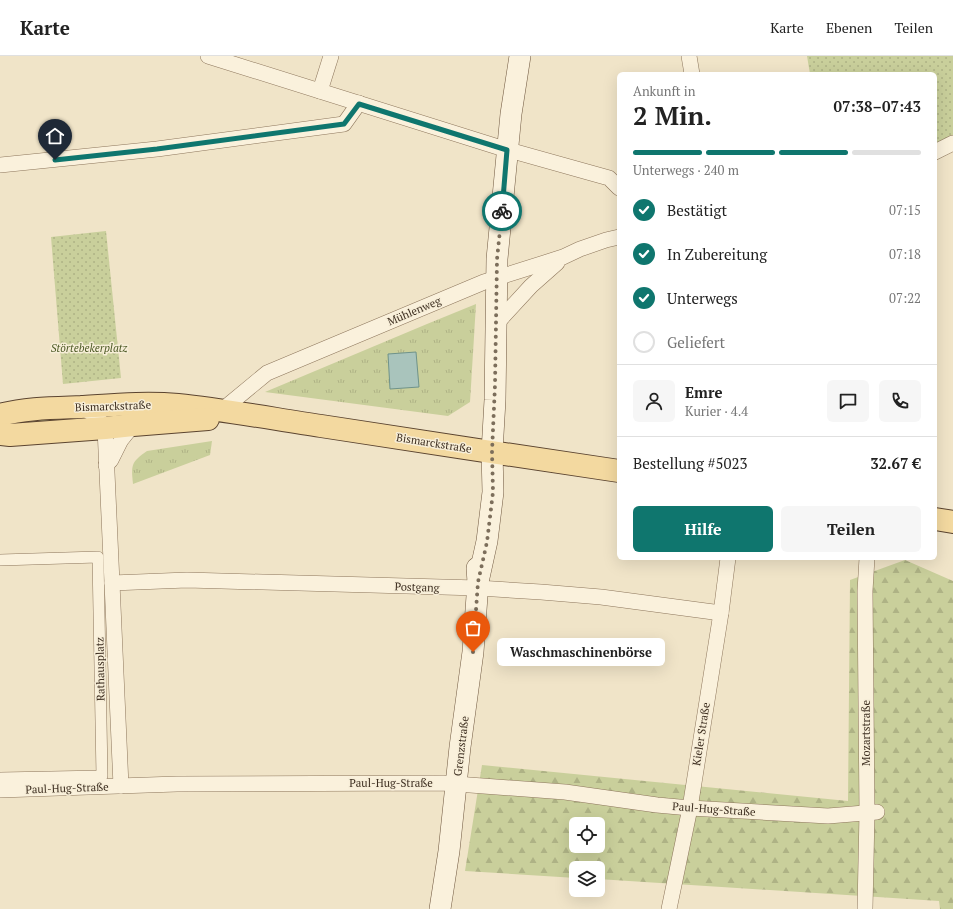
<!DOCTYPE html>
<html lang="de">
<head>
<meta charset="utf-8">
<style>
	:root { --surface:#fff; --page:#f6f6f6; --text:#222; --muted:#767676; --line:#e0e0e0; --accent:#0f766e }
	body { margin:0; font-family:"PT Serif",serif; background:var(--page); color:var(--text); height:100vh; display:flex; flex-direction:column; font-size:15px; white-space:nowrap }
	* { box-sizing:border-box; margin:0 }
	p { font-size:13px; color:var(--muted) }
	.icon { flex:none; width:22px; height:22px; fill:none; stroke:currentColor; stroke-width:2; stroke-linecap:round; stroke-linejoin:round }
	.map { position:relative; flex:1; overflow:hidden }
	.details { position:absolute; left:617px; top:16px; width:320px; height:488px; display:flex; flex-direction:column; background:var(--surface); border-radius:6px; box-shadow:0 4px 16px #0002 }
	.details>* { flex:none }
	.controls { position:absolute; left:569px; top:761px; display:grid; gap:8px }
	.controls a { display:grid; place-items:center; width:36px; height:36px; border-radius:6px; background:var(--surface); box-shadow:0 4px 16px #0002; font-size:20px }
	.pin { position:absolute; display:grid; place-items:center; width:34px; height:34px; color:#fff; margin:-41px -17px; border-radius:50% 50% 50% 0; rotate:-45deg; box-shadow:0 0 4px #0007 }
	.pin .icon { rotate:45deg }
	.courier { position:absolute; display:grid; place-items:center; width:40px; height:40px; margin:-20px; border:3px solid #0f766e; border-radius:50%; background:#fff; color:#222; box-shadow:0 1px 5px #0007 }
	.bubble { position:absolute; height:28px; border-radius:6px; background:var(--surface); box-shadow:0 4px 16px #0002; font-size:13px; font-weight:800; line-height:28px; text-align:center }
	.summary em { font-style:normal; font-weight:800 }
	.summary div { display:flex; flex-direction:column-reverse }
	.summary { display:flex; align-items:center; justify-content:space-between; height:68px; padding:0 16px }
	h1 { font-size:26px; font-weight:800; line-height:30px }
	.bar { display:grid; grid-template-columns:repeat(4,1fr); gap:6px 4px; align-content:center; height:48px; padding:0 16px }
	.bar i { height:5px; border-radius:3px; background:var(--line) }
	.bar .on { background:var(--accent) }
	.bar p { grid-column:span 4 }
	.line { display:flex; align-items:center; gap:10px; padding:0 16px; border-top:1px solid var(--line) }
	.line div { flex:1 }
	.round { display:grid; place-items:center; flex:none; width:42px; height:42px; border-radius:6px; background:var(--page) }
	ol { padding:0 16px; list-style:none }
	li { display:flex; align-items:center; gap:12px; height:44px }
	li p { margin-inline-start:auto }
	li .icon { padding:4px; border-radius:50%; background:var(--accent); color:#fff; stroke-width:4 }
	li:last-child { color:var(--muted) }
	li i { width:22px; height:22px; border:2px solid var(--line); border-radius:50% }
	.cta { display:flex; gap:8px; margin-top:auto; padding:8px 16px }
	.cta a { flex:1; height:46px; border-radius:6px; background:var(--accent); color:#fff; font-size:16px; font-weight:800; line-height:46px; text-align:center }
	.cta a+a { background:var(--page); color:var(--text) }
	header { display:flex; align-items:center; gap:24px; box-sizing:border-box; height:56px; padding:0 20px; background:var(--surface); border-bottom:1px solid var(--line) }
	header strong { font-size:19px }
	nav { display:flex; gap:22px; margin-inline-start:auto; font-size:14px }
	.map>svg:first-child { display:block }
</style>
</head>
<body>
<header>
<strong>Karte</strong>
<nav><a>Karte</a><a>Ebenen</a><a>Teilen</a></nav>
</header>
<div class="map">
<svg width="953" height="853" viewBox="0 0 953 853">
	<defs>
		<pattern id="grass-tufts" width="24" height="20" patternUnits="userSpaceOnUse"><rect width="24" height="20" fill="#c9cf9b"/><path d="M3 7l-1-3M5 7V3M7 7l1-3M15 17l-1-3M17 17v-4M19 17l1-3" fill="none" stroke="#aeb285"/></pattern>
		<pattern id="forest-firs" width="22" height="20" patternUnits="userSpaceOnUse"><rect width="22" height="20" fill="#c9cf9b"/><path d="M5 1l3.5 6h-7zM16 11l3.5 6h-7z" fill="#aeb285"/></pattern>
		<pattern id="park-dots" width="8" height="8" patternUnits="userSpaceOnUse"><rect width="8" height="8" fill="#c9cf9b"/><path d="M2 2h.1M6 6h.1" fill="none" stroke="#aeb285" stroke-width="1.8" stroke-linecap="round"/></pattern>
	</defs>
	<rect width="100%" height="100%" fill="#f0e4c8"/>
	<g fill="url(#grass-tufts)">
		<polygon points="476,248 470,346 448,360 265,336 427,268"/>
		<polygon points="63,358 64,366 17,368 16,365"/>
		<path d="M212 385 210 399 133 428C131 409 131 406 147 395Z"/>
	</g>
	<path fill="url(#forest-firs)" fill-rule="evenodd" d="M905 504 953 525V853H940L939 845 598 823V812H576V822L465 815 482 709 848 745 850 524ZM576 768H598V790H576Z"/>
	<g fill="url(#park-dots)">
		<polygon points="807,0 953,0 953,81 935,91 935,18 810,18"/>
		<polygon points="106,175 121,322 63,328 51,181"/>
	</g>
	<polygon fill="#a9c4bc" stroke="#6f938a" points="416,296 419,331 390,333 388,298"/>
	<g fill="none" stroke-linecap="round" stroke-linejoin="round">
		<defs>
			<polyline id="pedestrian" points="0,504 98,501 102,720 0,722"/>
			<g id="minor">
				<polyline points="208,0 498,91 591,117 609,122 619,132"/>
				<polyline points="689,0 692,18"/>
				<polyline points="320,35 331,0"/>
				<polyline points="935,96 953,87"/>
				<polyline points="0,109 157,93 344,68 359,47"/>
				<polyline points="497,267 531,230 557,207"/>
				<path d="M79 351C92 356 98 360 105 372L112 527 121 730"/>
				<polyline points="221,355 267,317 484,226 563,201 580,193 606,184 619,181"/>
				<polyline points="106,409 111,404 121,384 133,369"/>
				<polyline points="112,527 187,524 478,532 541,536 601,541 721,557"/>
				<polyline points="0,734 177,728 443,727 565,736 657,749 690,752 828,760 877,756"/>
				<polyline points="669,853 690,752 721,557 728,502"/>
				<polyline points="865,853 867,757 865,535 867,502"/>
			</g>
			<g id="secondary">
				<polyline points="478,526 487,485 493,436 492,396 495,344 497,203 511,58 520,0"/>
				<polyline points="440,853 449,795 460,691 473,596 478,526 477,512"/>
			</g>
			<g id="primary">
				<path d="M0 359C25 352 55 352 81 351 113 349 146 346 178 349 226 354 274 363 321 370 420 385 520 401 619 415"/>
				<polyline points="0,378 10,379 105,372 133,369 208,363"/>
				<polyline points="935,463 953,466"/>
			</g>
		</defs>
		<use href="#pedestrian" stroke="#8d765c" stroke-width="12"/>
		<use href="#minor" stroke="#8d765c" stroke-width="16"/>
		<use href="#secondary" stroke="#6f573f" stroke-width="22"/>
		<use href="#primary" stroke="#5b4430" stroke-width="24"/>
		<use href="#pedestrian" stroke="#faf1dc" stroke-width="11"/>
		<use href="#minor" stroke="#faf1dc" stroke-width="15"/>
		<use href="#secondary" stroke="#faf1dc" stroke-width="21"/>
		<use href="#primary" stroke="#f3d9a0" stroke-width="22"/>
	</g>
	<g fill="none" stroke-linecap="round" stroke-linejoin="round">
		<polyline stroke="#7c6e5b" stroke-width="4" stroke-dasharray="0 7.2" points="473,596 478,526 487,486 493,436 492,396 495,329 497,203 502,155"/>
		<polyline stroke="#0f766e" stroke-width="5" points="55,104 157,93 344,68 359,48 507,94 502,155"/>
	</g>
	<g text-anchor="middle" stroke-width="3" stroke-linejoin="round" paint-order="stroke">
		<g font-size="11" fill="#3d2e20" stroke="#f7eed8">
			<text transform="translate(414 255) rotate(-23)" y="4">Mühlenweg</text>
			<text transform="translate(113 350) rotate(-2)" y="4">Bismarckstraße</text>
			<text transform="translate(434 387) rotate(9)" y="4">Bismarckstraße</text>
			<text transform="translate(417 531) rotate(2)" y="4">Postgang</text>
			<text transform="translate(100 613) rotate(-91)" y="4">Rathausplatz</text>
			<text transform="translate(866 677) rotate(-90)" y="4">Mozartstraße</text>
			<text transform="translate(701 678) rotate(-81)" y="4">Kieler Straße</text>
			<text transform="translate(461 690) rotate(-83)" y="4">Grenzstraße</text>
			<text x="391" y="731">Paul-Hug-Straße</text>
			<text transform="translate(67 732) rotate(-2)" y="4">Paul-Hug-Straße</text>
			<text transform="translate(714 753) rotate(4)" y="4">Paul-Hug-Straße</text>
		</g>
		<g font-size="11" font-style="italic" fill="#4d5a26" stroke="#f7eed8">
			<text x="89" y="296">Störtebekerplatz</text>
		</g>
	</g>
</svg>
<div class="controls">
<a><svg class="icon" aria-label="locate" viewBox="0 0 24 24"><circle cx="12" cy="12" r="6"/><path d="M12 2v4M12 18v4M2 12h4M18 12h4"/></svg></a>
<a><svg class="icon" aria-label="layers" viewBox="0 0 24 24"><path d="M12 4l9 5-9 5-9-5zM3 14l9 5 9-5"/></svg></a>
</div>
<div class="pin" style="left:473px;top:596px;background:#ea580c"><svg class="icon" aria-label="bag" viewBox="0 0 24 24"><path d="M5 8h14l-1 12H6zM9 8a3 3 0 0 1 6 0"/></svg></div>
<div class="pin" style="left:55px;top:104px;background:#1f2937"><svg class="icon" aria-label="home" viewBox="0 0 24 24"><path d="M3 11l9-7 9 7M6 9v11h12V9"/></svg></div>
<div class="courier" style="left:502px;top:155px"><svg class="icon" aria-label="bike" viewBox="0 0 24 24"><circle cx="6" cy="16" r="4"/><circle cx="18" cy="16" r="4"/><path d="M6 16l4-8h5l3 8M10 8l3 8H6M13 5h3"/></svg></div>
<div class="bubble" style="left:497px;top:582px;width:168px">Waschmaschinenbörse</div>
<section class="details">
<div class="summary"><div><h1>2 Min.</h1><p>Ankunft in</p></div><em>07:38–07:43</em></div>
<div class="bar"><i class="on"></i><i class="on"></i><i class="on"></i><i></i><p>Unterwegs · 240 m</p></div>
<ol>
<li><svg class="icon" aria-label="check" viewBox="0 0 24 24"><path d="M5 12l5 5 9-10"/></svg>Bestätigt<p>07:15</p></li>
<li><svg class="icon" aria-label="check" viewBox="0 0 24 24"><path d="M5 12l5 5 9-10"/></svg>In Zubereitung<p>07:18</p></li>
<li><svg class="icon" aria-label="check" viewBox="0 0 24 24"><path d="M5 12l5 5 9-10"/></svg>Unterwegs<p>07:22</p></li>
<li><i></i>Geliefert</li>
</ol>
<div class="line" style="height:72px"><a class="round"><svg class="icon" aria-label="person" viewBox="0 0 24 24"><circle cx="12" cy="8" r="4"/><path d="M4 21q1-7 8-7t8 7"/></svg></a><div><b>Emre</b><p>Kurier · 4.4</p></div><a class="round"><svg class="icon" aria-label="chat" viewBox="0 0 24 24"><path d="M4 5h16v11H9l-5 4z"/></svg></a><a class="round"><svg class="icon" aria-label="phone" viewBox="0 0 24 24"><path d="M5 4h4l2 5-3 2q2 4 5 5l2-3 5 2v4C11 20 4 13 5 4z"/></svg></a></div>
<div class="line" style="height:52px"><div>Bestellung #5023</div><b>32.67 €</b></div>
<div class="cta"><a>Hilfe</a><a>Teilen</a></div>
</section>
</div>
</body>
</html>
